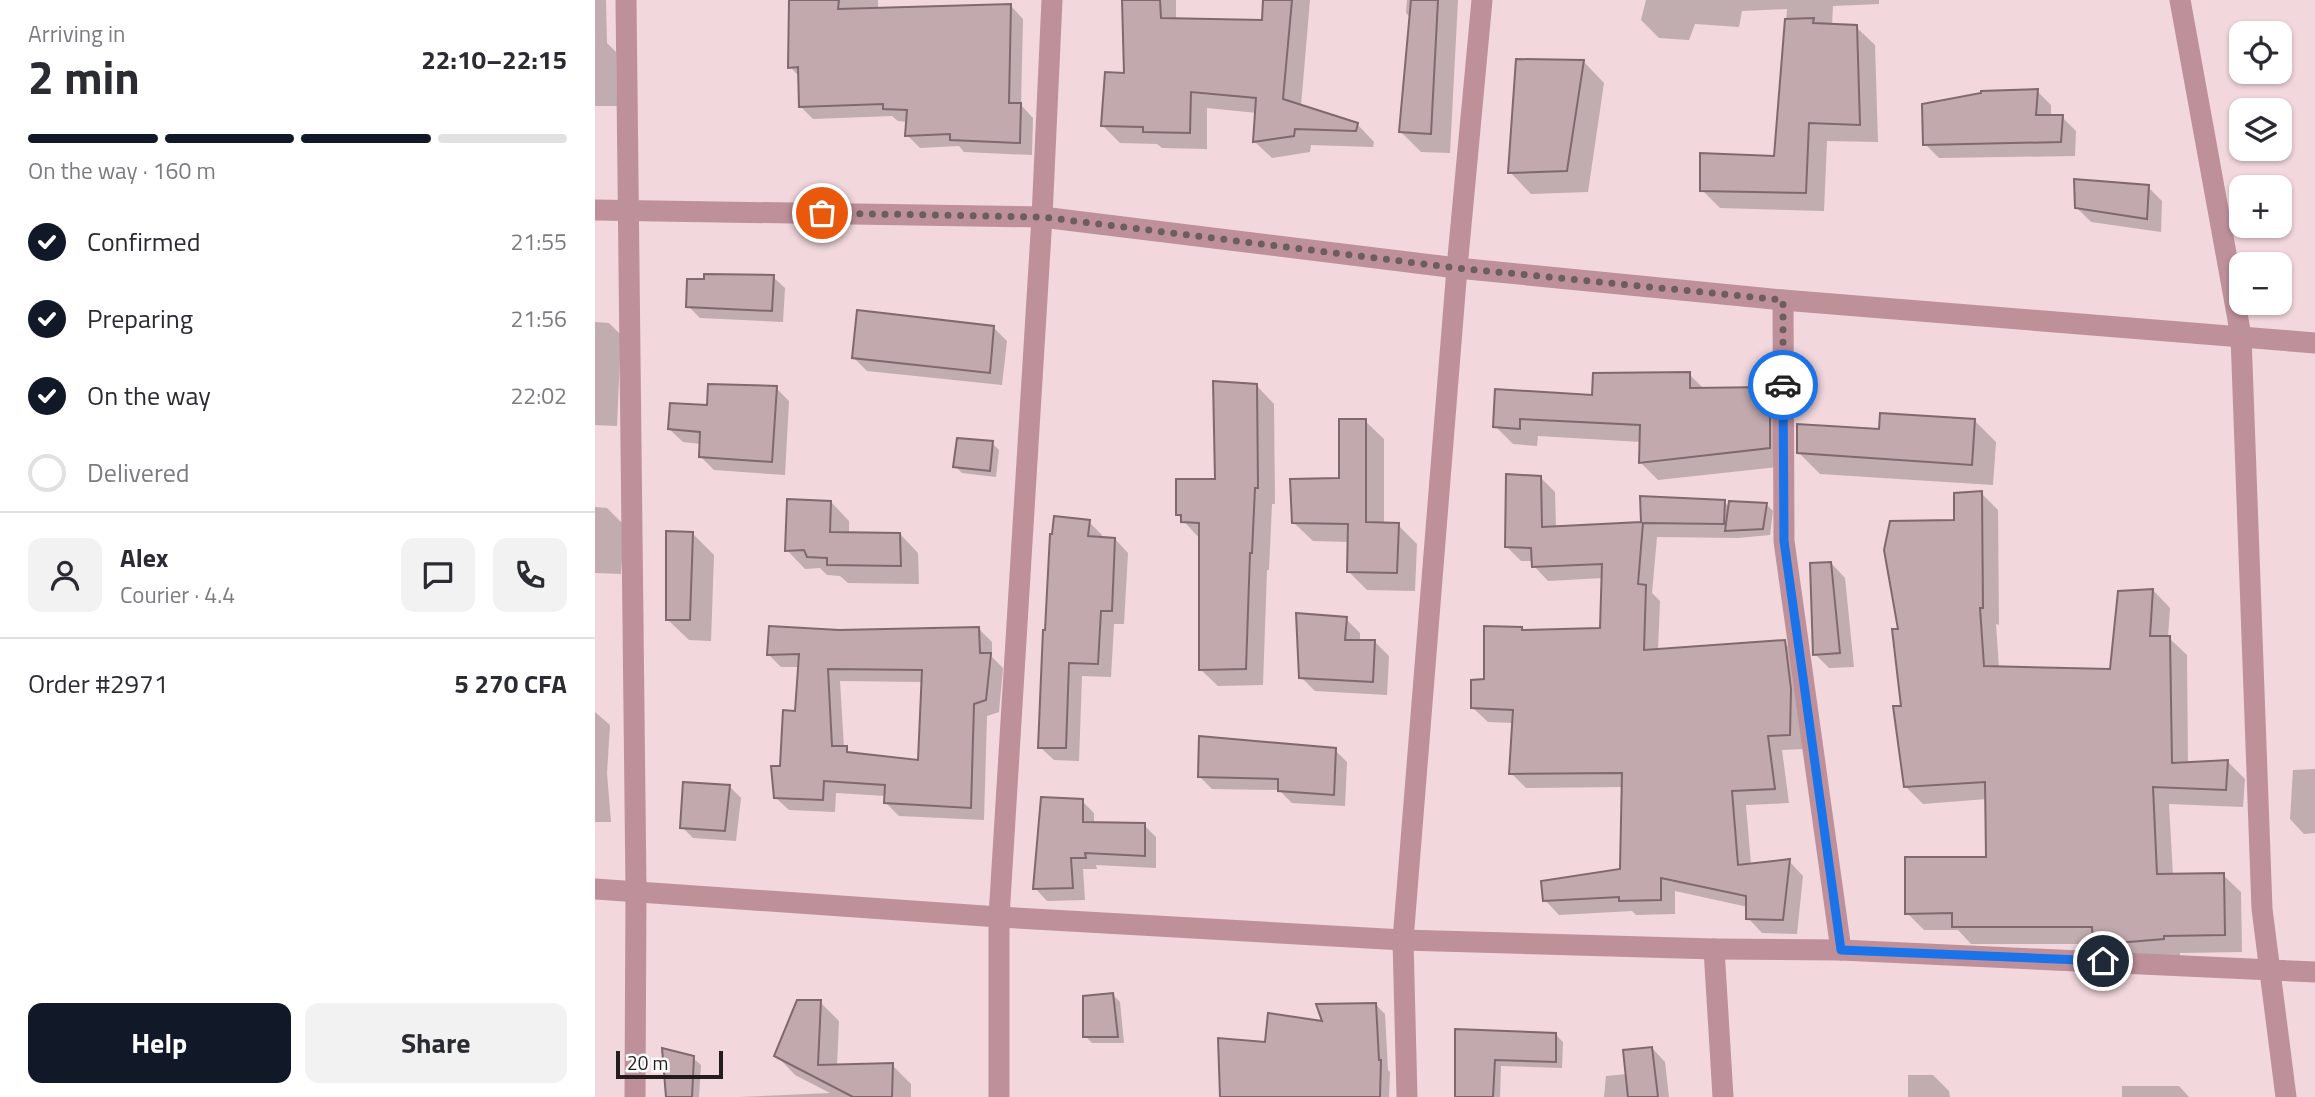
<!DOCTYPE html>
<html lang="en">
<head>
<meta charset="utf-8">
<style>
	:root { --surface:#fff; --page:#f2f2f3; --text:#2b2b33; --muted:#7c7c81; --line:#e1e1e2; --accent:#111827 }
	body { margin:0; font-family:"Titillium Web",sans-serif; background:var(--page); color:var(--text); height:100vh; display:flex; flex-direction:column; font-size:26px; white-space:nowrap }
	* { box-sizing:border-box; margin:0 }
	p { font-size:23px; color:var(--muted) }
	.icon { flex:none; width:38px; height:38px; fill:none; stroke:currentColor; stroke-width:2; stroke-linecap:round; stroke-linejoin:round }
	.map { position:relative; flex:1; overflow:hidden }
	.sheet { display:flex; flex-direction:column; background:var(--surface); width:595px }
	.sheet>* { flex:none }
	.fabs { position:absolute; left:1634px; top:21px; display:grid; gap:14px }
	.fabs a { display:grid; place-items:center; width:63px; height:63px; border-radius:14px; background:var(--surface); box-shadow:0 2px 5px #0004; font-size:35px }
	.scale { position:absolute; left:21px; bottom:18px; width:107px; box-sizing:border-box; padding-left:7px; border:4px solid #251c1e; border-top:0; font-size:19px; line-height:24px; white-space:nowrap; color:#251c1e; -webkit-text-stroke:5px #fff; paint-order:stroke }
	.pin { position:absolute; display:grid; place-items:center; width:60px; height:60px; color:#fff; margin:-30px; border:4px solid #fff; border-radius:50%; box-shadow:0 2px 7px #0007 }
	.courier { position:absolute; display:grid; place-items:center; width:70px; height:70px; margin:-35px; border:5px solid #1a73e8; border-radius:50%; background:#fff; color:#222; box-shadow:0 2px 9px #0007 }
	.head em { font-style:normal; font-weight:700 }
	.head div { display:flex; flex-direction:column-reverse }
	.head { display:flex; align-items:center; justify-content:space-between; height:119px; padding:0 28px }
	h1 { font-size:46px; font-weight:700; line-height:52px }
	.bar { display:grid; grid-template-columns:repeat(4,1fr); gap:10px 7px; align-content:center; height:84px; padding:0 28px }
	.bar i { height:9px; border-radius:5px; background:var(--line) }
	.bar .current { background:var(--accent) }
	.bar p { grid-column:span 4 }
	.line { display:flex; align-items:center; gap:18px; padding:0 28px; border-top:2px solid var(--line) }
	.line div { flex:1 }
	.round { display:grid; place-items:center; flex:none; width:74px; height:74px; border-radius:14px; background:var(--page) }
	ol { padding:0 28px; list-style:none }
	li { display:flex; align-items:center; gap:21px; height:77px }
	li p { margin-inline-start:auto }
	li .icon { padding:7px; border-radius:50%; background:var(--accent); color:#fff; stroke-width:4 }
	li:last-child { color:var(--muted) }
	li i { width:38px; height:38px; border:4px solid var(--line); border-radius:50% }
	.primary-button { display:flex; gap:14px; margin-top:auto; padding:14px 28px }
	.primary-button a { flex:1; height:80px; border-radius:14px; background:var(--accent); color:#fff; font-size:28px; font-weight:700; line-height:80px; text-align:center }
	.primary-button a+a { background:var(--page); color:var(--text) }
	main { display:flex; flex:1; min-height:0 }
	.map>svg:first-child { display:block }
</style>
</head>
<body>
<main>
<section class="sheet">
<div class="head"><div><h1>2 min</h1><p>Arriving in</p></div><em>22:10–22:15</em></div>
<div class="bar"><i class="current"></i><i class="current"></i><i class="current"></i><i></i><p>On the way · 160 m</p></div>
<ol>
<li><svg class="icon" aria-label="check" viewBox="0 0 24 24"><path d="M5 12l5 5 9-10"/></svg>Confirmed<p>21:55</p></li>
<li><svg class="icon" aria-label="check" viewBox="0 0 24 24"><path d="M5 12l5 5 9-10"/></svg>Preparing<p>21:56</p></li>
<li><svg class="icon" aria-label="check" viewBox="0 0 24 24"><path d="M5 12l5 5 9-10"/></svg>On the way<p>22:02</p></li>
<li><i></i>Delivered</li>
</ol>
<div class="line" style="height:126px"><a class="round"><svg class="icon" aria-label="person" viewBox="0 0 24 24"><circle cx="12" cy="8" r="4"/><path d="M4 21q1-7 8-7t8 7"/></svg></a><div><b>Alex</b><p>Courier · 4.4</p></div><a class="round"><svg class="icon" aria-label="chat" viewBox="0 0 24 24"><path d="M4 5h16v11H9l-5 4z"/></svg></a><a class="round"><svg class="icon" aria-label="phone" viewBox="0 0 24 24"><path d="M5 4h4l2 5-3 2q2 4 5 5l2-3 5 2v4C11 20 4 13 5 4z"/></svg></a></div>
<div class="line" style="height:91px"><div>Order #2971</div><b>5 270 CFA</b></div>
<div class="primary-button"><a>Help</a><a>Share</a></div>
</section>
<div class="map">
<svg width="1720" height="1097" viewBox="0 0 1720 1097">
	<rect width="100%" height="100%" fill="#f2d7dc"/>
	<g fill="#0003" fill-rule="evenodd">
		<polygon points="0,0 11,0 12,43 21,52 22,106 0,106"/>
		<polygon points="196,0 283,0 283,10 416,6 428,19 426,105 438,118 437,155 369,152 364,146 325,148 312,135 313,122 303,121 297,116 218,119 206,107 205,77 195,67"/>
		<polygon points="528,0 581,0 581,20 668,21 670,0 715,0 706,106 762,124 779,142 778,147 716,145 715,152 677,158 660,142 662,113 612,108 612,149 567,148 562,144 525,143 508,126 531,75"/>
		<polygon points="812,0 863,0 855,153 826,152 806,132 816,18 811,13"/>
		<polygon points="1051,0 1284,0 1284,4 1238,6 1237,26 1261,27 1280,45 1283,142 1232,141 1229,211 1125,208 1107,190 1181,157 1192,9 1147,11 1144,27 1100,24 1094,40 1064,38 1046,20"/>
		<polygon points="988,61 1009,83 993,192 936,194 915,172"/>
		<polygon points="1442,91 1456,105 1456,117 1467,117 1481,131 1480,156 1344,158 1330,144"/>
		<polygon points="1553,187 1567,201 1566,232 1496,222 1482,208"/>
		<polygon points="178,277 190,288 188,322 105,318 93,306"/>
		<polygon points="0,322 14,323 26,335 22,426 0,425"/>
		<polygon points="399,328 412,341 407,385 272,371 259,358"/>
		<polygon points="1094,374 1110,390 1175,389 1193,407 1193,466 1063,480 1045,462 1046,442 943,436 942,446 918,444 900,426 999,397"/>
		<polygon points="662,386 679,404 680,504 677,504 674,570 672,570 668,685 623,686 605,669 606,540 583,515 622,481"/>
		<polygon points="181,388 194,401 190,475 119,470 105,456 106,444 88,442 74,429 114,407"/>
		<polygon points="770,421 789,439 789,525 803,525 822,544 820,591 772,590 753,571 754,542 718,541 699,523 745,479"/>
		<polygon points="1380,421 1401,442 1398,485 1225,474 1204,453 1285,430"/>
		<polygon points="397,443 404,450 401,477 367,473 360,466"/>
		<polygon points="946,478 960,492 961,528 1047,524 1047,498 1129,502 1135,508 1171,504 1178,511 1175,535 1143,538 1062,537 1057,593 1065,601 1063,651 1189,642 1204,657 1209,749 1187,750 1194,803 1151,805 1156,865 1194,861 1208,876 1202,934 1167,933 1153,918 1153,907 1080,891 1080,914 1041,915 1037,911 964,915 950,900 1027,871 1029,787 931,788 916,773 919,723 893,722 878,708 890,681 926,628 929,631 1006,630 1008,578 953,581 939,566 938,561 926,561 912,547"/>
		<polygon points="1386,493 1403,510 1404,625 1401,624 1404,668 1516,671 1558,590 1575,608 1573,637 1592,655 1593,764 1633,762 1650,779 1648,807 1574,804 1578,876 1628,875 1646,892 1647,952 1585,953 1585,956 1517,962 1499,944 1376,944 1363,930 1329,930 1312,913 1393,859 1392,799 1328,804 1310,786 1305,630 1360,521"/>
		<polygon points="236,502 254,521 254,534 305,534 323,553 324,584 253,583 245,576 232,575 225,568 210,569 192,550"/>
		<polygon points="0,507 12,508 29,525 26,574 0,573"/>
		<polygon points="494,522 507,535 507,539 520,539 533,553 529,624 519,624 516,677 487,676 484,761 459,760 445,747 451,632"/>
		<polygon points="97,533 119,555 116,641 94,640 72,619"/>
		<polygon points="1236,563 1250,578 1259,667 1234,668 1220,654"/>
		<polygon points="751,619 765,633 765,642 780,642 794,656 792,695 720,691 706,677"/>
		<path d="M384 629 397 642V657L408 668 404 712 392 716 389 820 304 816 291 803V796L241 793 240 812 194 810 180 797 201 713 204 667H186L173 654 244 632ZM245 681 328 682 325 762 257 754 249 748Z"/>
		<polygon points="0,712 15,725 12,773 16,822 0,822"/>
		<polygon points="740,750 752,762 750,806 697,803 684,790 617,789 605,777"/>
		<polygon points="1720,769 1720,833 1709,834 1695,819 1698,770"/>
		<polygon points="135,787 146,798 141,841 98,838 87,827"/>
		<polygon points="487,801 499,813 499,824 549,825 561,837 561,868 501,865 502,869 488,869 490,900 452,901 440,888"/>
		<polygon points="518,995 525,1002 529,1043 497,1043 490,1036"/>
		<polygon points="225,1002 244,1021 242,1066 297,1065 316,1084 316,1097 144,1097 235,1093 200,1075 181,1055"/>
		<polygon points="780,1004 790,1014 793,1070 795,1072 794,1097 627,1097 671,1044"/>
		<polygon points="862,1031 961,1035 968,1042 967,1068 906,1066 905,1097 862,1097"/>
		<polygon points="1057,1048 1070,1062 1074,1097 1009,1097 1011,1076 1032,1074"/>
		<polygon points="98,1058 106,1065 104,1097 73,1097"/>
		<polygon points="1313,1075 1338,1075 1354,1091 1355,1097 1313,1097"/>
		<polygon points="1527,1086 1584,1086 1594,1097 1527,1097"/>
	</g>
	<g fill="#c2a9ae" stroke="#80696e" stroke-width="2" fill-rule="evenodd">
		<polygon points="194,0 244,0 243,9 416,4 414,103 426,103 425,143 355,140 355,134 310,136 312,110 288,109 288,104 204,107 203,67 193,68"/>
		<polygon points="527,0 565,0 566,18 667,20 668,0 697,0 688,99 763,123 761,131 700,129 699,136 658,142 661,98 596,92 595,133 548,132 548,127 506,126 510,72 529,73"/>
		<polygon points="816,0 843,0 836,134 804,132"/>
		<polygon points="1219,18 1218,23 1262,25 1265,125 1214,123 1211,193 1105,191 1105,153 1179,156 1190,19"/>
		<polygon points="921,59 989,60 972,171 913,173"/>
		<polygon points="1443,89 1441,115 1468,115 1466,142 1328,145 1327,104 1386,93 1386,91"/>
		<polygon points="1479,179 1554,185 1552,219 1480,208"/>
		<polygon points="109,274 179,275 177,311 91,307 92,279 109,279"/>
		<polygon points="262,310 399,326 395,373 257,358"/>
		<polygon points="1095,372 1095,388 1175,387 1175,448 1044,463 1045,425 925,419 925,429 898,427 900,389 997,395 998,373"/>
		<polygon points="618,381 662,384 663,488 660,488 657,553 655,553 651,669 604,670 604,523 586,522 586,515 581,515 581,479 620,479"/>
		<polygon points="113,384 182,386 177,462 104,457 105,432 73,429 75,403 112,405"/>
		<polygon points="1285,413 1380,419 1377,465 1202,453 1202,424 1284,429"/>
		<polygon points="744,419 771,419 771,522 804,523 802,573 752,572 753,524 697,523 695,479 744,478"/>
		<polygon points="362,438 398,441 395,471 358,467"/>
		<polygon points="911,474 946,476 947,527 1046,522 1045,496 1130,500 1129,524 1048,523 1043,584 1051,585 1049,650 1190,640 1196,689 1195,735 1173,736 1180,789 1137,791 1143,865 1195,859 1188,920 1151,919 1151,896 1066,878 1066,900 1024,901 1024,897 948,901 946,881 1025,869 1027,773 914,774 918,710 876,708 876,680 889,679 889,626 927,627 927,630 1005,628 1007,564 937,567 936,548 910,547"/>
		<polygon points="1387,491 1388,608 1385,608 1389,666 1515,669 1523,591 1558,589 1555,636 1575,636 1577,763 1633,760 1631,790 1558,787 1562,874 1629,873 1630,935 1569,936 1569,939 1498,945 1497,927 1357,927 1357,913 1310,914 1310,857 1391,857 1390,782 1309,787 1298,706 1306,706 1297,629 1303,629 1289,550 1295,521 1359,520 1359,493"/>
		<polygon points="192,499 236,501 235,532 305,533 306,566 232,565 232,558 212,557 209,550 190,551"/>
		<polygon points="1134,501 1172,503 1168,529 1130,531"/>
		<polygon points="459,516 495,520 493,536 520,538 517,611 506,611 503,664 474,663 471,748 443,748 448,630 450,630 455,534 457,534"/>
		<polygon points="71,531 98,532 95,620 71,620"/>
		<polygon points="1236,562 1245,653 1218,655 1215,563"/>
		<polygon points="701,613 752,617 750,640 780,640 778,682 704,678"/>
		<path d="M174 626 244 630 384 627 385 653H396L391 700 379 704 376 808 289 803 290 785 229 781 228 800 179 798 176 766H185L188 710 200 711 204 654 172 655ZM233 669 327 670 323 760 252 752V746H237Z"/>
		<polygon points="604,736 741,748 739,795 683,791 683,779 603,777"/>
		<polygon points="88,782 135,785 130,831 85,828"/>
		<polygon points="446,797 488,799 488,822 550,823 550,856 490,853 491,858 476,858 478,888 438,889"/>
		<polygon points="518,993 523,1037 488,1037 488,996"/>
		<polygon points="202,1000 226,1000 223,1065 298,1063 297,1097 258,1097 179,1056"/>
		<polygon points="781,1003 784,1060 786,1060 785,1097 625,1097 623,1038 670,1042 673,1013 727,1021 721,1004"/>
		<polygon points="860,1029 961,1033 961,1062 900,1060 898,1097 860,1097"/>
		<polygon points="1057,1047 1063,1097 1033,1097 1028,1050"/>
		<polygon points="67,1048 99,1056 97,1097 71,1097"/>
	</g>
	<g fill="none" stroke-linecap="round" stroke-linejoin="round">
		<g stroke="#be909a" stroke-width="21">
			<polyline points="31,0 41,890 40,1097"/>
			<polyline points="1585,0 1646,336 1667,909 1691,1097"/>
			<polyline points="0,210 447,217 862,268 1188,300 1720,343"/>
			<polyline points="1188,300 1189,541 1246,950"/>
			<polyline points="0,889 404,917 808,940 1119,949 1246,950 1720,972"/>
			<polyline points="1119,949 1128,1097"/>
			<polyline points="404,1097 404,917 447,217 457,0"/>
			<polyline points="812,1097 808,940 862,268 887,0"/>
		</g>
	</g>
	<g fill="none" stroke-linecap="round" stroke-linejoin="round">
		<polyline stroke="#6d5d60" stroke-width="7" stroke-dasharray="0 12.6" points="227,213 447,217 862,268 1188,300 1188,385"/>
		<polyline stroke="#1a73e8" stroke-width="9" points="1188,385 1189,541 1246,950 1508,961"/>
	</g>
</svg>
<div class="fabs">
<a><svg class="icon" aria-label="locate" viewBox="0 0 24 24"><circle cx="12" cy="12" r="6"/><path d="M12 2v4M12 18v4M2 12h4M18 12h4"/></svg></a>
<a><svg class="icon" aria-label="layers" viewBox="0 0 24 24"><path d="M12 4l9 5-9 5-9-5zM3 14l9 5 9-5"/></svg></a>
<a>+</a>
<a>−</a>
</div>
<div class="scale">20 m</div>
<div class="pin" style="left:227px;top:213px;background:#ea580c"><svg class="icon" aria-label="bag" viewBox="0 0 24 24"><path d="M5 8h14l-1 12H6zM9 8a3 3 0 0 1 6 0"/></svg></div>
<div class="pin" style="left:1508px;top:961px;background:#1f2937"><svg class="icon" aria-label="home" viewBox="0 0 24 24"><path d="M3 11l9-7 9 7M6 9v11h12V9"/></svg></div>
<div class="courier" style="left:1188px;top:385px"><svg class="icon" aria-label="car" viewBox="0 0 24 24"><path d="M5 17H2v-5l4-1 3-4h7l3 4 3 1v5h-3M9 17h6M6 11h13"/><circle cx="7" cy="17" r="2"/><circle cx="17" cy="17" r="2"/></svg></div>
</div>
</main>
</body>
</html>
